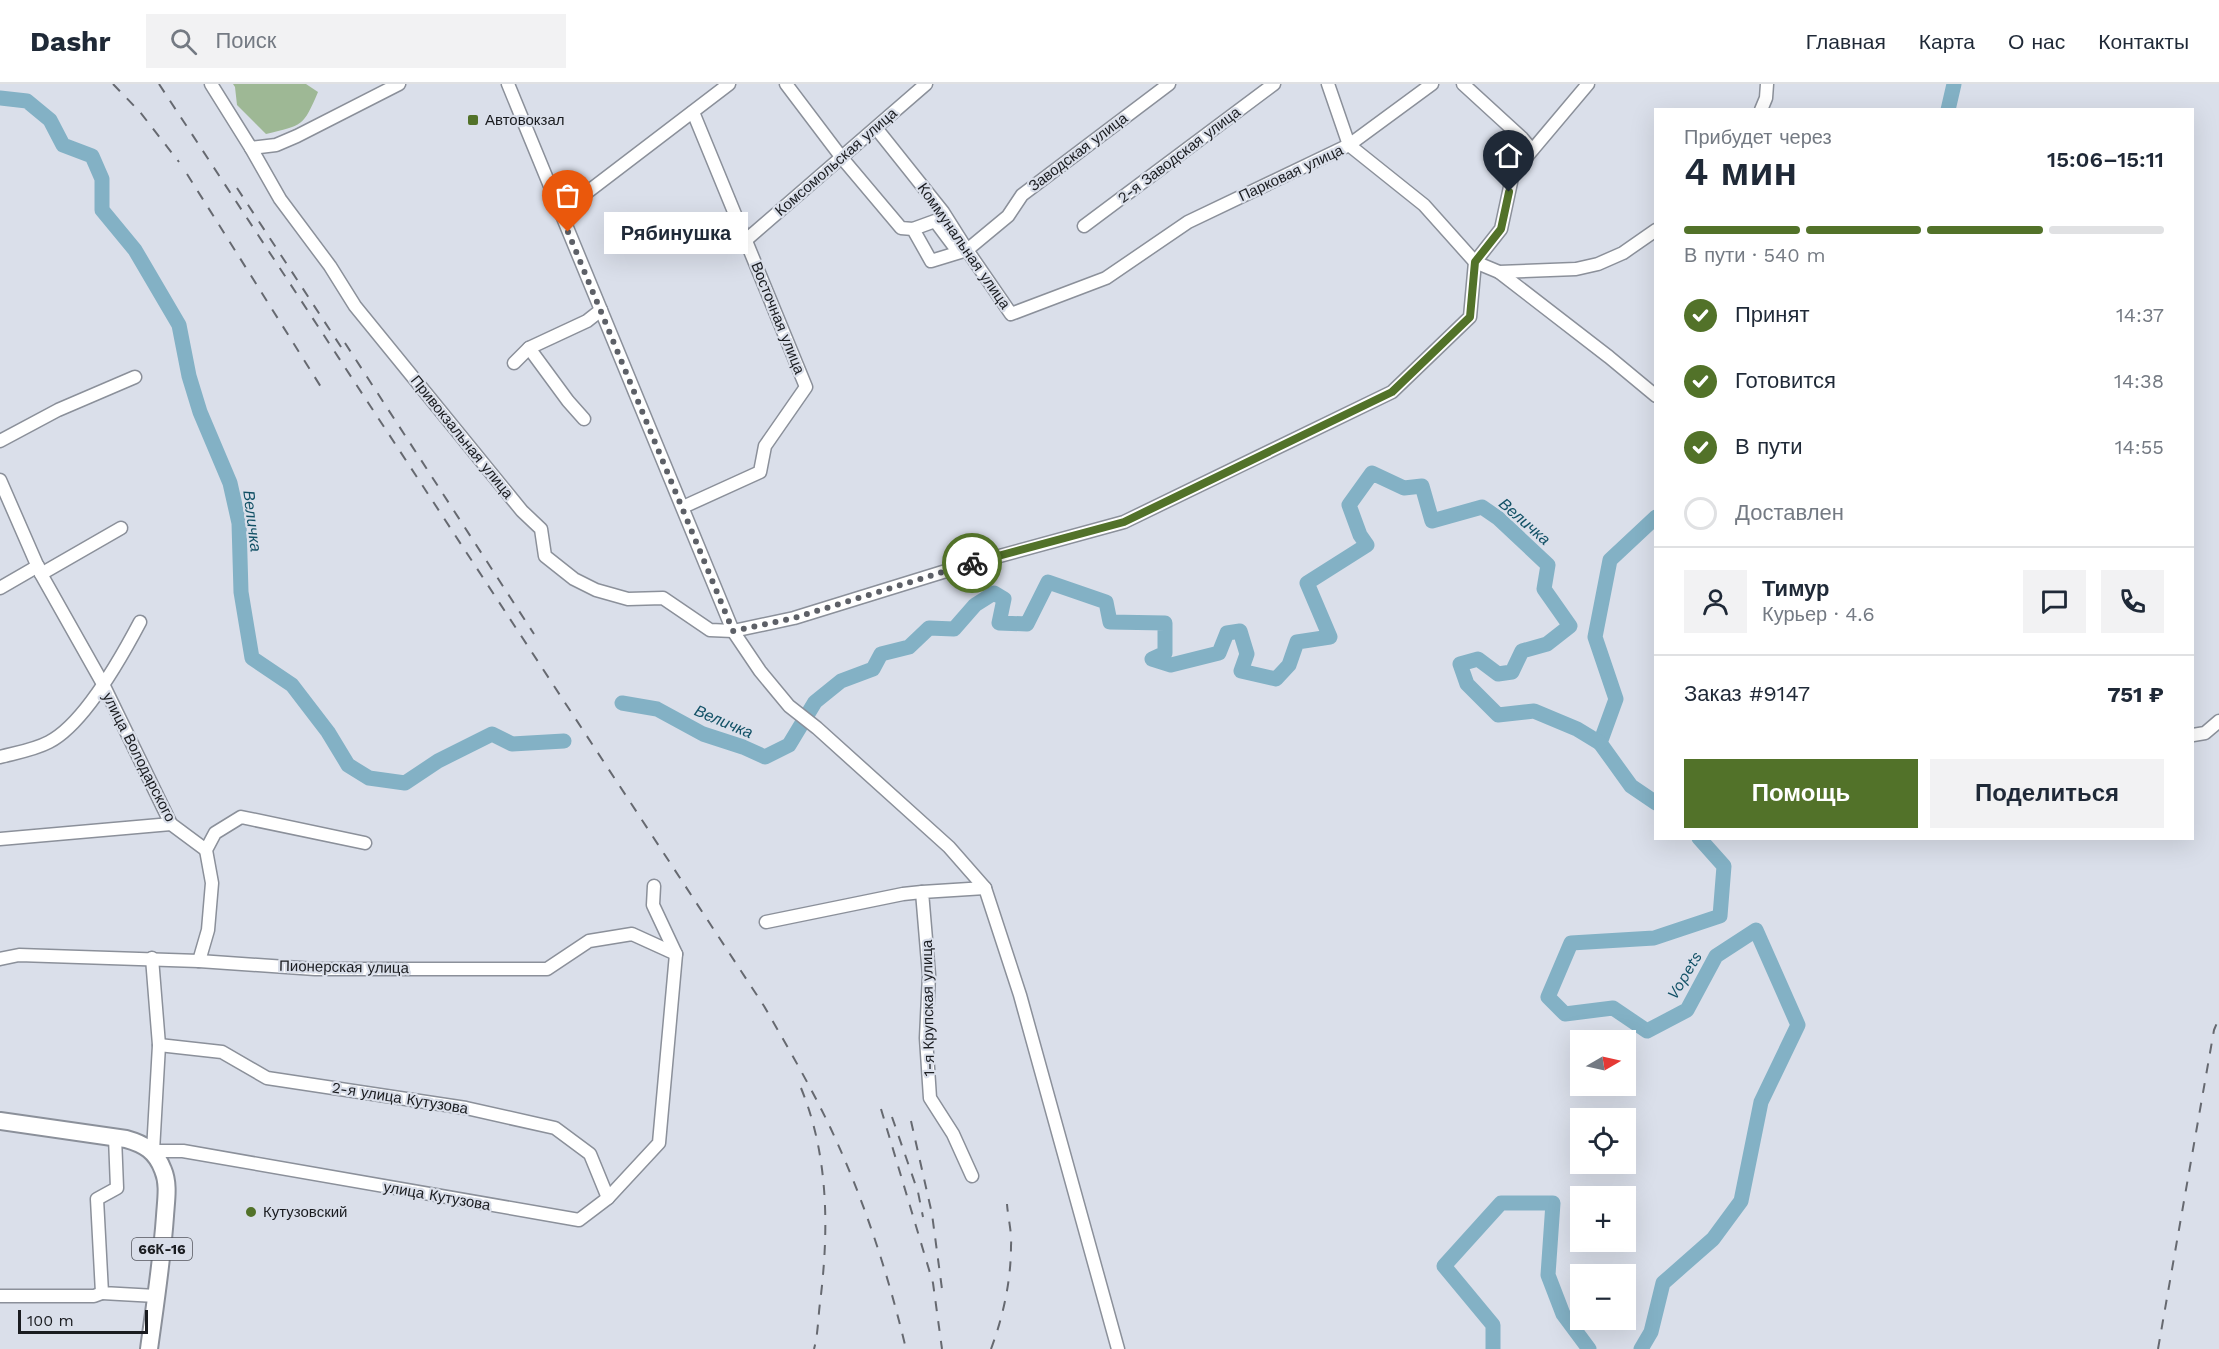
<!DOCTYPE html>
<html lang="ru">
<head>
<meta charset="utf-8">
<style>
	:root { --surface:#fff; --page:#f2f2f3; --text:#1f2937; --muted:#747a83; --line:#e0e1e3; --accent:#527229 }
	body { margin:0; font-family:"Work Sans",sans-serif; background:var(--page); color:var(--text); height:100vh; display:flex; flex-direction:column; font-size:22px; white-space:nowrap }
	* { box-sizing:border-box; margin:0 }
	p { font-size:20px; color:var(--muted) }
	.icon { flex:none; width:33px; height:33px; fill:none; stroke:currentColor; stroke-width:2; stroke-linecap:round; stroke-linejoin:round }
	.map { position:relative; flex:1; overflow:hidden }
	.panel { position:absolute; left:1654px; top:24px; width:540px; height:732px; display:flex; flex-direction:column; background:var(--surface); border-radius:0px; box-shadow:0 6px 24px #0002 }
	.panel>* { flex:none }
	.needle { width:39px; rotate:81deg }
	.tools { position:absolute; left:1570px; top:946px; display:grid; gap:12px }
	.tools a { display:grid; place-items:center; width:66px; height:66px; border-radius:0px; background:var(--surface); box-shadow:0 6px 24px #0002; font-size:30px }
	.scale { position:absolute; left:18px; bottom:15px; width:130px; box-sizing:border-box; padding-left:6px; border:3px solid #1a1c20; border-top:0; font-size:16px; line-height:21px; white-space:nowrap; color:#1a1c20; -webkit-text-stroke:4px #dadfea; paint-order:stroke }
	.pin { position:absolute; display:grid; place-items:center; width:51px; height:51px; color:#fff; margin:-62px -26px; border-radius:50% 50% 50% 0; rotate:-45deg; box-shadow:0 0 6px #0007 }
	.pin .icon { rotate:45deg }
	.courier { position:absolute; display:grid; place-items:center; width:60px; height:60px; margin:-30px; border:4px solid #527229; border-radius:50%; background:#fff; color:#222; box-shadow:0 2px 8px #0007 }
	.bubble { position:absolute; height:42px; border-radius:0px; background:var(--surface); box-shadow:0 6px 24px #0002; font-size:20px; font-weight:600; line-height:42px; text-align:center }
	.overview em { font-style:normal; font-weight:600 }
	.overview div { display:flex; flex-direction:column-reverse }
	.overview { display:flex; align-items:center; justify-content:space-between; height:102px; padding:0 30px }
	h1 { font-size:39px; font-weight:600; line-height:45px }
	.bar { display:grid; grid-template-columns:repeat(4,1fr); gap:9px 6px; align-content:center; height:72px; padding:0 30px }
	.bar i { height:8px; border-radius:4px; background:var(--line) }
	.bar .active { background:var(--accent) }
	.bar p { grid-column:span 4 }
	.line { display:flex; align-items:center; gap:15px; padding:0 30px; border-top:2px solid var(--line) }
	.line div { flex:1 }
	.round { display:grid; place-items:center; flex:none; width:63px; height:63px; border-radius:0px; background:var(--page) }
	ol { padding:0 30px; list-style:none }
	li { display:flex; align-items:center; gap:18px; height:66px }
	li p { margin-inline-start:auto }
	li .icon { padding:6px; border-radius:50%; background:var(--accent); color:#fff; stroke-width:4 }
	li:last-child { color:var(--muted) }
	li i { width:33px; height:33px; border:3px solid var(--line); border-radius:50% }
	.action { display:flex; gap:12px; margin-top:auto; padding:12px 30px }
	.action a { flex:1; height:69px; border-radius:0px; background:var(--accent); color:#fff; font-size:24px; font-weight:600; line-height:69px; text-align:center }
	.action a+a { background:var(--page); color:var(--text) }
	header { display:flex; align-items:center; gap:36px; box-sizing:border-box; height:84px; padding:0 30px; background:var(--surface); border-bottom:2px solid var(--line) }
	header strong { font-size:28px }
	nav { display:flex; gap:33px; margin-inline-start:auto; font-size:21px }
	.search { width:420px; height:54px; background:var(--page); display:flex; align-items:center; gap:15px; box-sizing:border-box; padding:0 21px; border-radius:0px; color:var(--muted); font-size:22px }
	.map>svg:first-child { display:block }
</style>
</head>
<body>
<header>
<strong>Dashr</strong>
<div class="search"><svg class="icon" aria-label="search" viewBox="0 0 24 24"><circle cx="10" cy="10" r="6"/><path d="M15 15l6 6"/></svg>Поиск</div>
<nav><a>Главная</a><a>Карта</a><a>О нас</a><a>Контакты</a></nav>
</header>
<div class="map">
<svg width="2219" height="1265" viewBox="0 0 2219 1265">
	<rect width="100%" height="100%" fill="#dadfea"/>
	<path fill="#9eb895" d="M233 0H306L318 8C303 43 303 41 266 50L237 21 235 3Z"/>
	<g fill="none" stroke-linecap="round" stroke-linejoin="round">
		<g stroke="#83b1c5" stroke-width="15">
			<polyline points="0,14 27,17 50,36 63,61 92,72 102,95 102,126 135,166 179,241 189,292 200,328 230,399 239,439 241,508 252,574 292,601 328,648 348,681 369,694 405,699 438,677 492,650 512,660 564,657"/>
			<polyline points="1948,26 1954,0"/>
			<polyline points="1656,433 1610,476 1595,553 1616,615 1600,659 1631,702 1656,719"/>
			<polyline points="622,619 657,625 703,650 743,663 765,673 789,661 815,618 841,597 873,585 881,570 909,563 929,544 954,545 975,521 994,509 1004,515 999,539 1027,540 1048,498 1106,518 1110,538 1165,539 1165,569 1152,575 1171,581 1219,569 1227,549 1240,547 1247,570 1241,587 1276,595 1289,581 1297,558 1330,553 1307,499 1367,461 1360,451 1349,421 1372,389 1404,404 1422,402 1432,437 1482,423 1498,434 1548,481 1544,505 1570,542 1547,560 1522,567 1512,588 1498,590 1478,575 1460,580 1467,600 1498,631 1534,627 1577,645 1600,659"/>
			<polyline points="1493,1265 1493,1241 1444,1182 1501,1119 1553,1119 1548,1191 1563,1230 1589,1265"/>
			<polyline points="1641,1265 1651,1248 1663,1199 1713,1155 1741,1117 1761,1018 1798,941 1756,846 1716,872 1687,926 1647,947 1613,924 1565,930 1548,913 1571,859 1654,854 1720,832 1724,782 1699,754"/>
		</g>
		<defs>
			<g id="minor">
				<polyline points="211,0 251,64 276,61 297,52 399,0"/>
				<polyline points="508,0 733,547 760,587 789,622 817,644 949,763 985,804 1020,911 1118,1265"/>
				<polyline points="786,0 842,74 901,144 913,145 935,137 953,161 967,166 931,177 913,145"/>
				<polyline points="1328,0 1349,61 1432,0"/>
				<polyline points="1463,0 1522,54 1532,66"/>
				<polyline points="1761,26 1766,14 1767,0"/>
				<polyline points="876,44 943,128 967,166 1011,230 1106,194 1188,138 1349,61 1424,121 1475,178 1499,188 1576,185 1598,180 1623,169 1656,146"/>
				<polyline points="251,64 280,115 330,182 355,222 522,427 541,445 545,472 574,495 596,506 628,515 663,514 710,546 733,547 794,534 959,483 1124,438 1392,308 1470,233 1475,178 1501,145 1513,89 1588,0"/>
				<polyline points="560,129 729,0"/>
				<polyline points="1084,142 1274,0"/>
				<polyline points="746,156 926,0"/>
				<polyline points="967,166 1008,132 1022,111 1169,0"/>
				<polyline points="1499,188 1609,273 1656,312"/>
				<polyline points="529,264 568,317 584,335"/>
				<polyline points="514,279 529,264 587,237 601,226"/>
				<polyline points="0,357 58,326 135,293"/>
				<polyline points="0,396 41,490 103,600 171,740 206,766"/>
				<polyline points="683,423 760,388 765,362 806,303 693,28"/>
				<polyline points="41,490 121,444"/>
				<polyline points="0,504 38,482"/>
				<polyline points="2193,651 2205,649 2219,637"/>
				<path d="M0 673C15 669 34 666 49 658 84 640 121 574 140 538"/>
				<polyline points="0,755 171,740"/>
				<polyline points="766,838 903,810 922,808"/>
				<polyline points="152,874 159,961 153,1067 183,1067 579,1136 608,1114 659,1059 676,870 653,821 654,802"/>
				<polyline points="0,875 19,871 199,877 315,885 547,885 589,857 632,850 676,870"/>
				<polyline points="199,877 208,846 212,799 206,766 215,749 241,733 365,759"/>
				<polyline points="159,961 222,968 267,994 466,1024 555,1044 590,1070 608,1114"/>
				<polyline points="115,1053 117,1104 97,1115 102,1209 156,1212"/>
				<polyline points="972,1092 953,1050 930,1014 926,954 929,891 922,808 985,804"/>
				<polyline points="0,1212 94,1212 102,1209"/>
			</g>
			<path id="major" d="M0 1037 126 1055C144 1060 156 1067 163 1086 169 1100 166 1116 165 1132 162 1176 155 1221 149 1265"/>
		</defs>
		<use href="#minor" stroke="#8b909a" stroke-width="15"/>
		<use href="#major" stroke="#8b909a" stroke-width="20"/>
		<use href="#minor" stroke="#fff" stroke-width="12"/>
		<use href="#major" stroke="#fff" stroke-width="16"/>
		<g stroke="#666970" stroke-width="2" stroke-dasharray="10 10" stroke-linecap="butt">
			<polyline points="113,0 140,28 179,78"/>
			<path d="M159 0 764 922C787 962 810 1001 830 1043 863 1113 888 1189 906 1265"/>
			<polyline points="187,90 321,303"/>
			<polyline points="237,104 345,269"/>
			<polyline points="345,259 534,550"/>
			<path d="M801 1004C829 1072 829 1147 820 1219 818 1234 818 1251 814 1265"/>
			<polyline points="881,1025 933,1199 942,1265"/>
			<polyline points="892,1033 918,1108 923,1133"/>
			<polyline points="911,1037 932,1130 942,1205"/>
			<path d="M991 1265C1003 1233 1011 1197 1011 1162 1012 1148 1008 1134 1007 1120"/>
			<polyline points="2158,1265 2214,946 2219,934"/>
		</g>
	</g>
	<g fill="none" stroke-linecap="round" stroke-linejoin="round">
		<polyline stroke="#5d6067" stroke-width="6" stroke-dasharray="0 10.8" points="568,148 733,547 794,534 972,479"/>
		<polyline stroke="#527229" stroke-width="8" points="972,479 1124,438 1392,308 1470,233 1475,178 1501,145 1509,108"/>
	</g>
	<g fill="#527229" stroke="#dadfea" stroke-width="2">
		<rect x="467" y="30" width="12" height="12" rx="3"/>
		<circle cx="251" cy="1128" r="6"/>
	</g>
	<g text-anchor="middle" stroke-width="4.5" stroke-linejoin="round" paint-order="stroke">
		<rect fill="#dadfea" stroke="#54565d" stroke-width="1.5" x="132" y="1154" width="60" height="22" rx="4.5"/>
		<g font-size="14" font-weight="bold" fill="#1a1c20">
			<text x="162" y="1170">66К-16</text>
		</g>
		<g font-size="15" fill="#1a1c20" stroke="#dadfea" text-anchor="start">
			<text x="485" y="41">Автовокзал</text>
			<text x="263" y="1133">Кутузовский</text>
		</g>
		<g font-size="15" fill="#1a1c20" stroke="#dadfea">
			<text transform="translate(1078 68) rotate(-37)" y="5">Заводская улица</text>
			<text transform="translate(1179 71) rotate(-37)" y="5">2-я Заводская улица</text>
			<text transform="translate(836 78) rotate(-41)" y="5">Комсомольская улица</text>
			<text transform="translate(1291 89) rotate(-25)" y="5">Парковая улица</text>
			<text transform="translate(964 162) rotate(55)" y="5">Коммунальная улица</text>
			<text transform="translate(778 234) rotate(68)" y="5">Восточная улица</text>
			<text transform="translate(462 353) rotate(51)" y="5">Привокзальная улица</text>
			<text transform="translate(139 673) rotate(63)" y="5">улица Володарского</text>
			<text transform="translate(344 883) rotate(1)" y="5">Пионерская улица</text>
			<text transform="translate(928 924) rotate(-91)" y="5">1-я Крупская улица</text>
			<text transform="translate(400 1014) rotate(9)" y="5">2-я улица Кутузова</text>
			<text transform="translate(437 1112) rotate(10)" y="5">улица Кутузова</text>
		</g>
		<g font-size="16" font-style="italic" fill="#125166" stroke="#dadfea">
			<text transform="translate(253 437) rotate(83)" y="6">Величка</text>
			<text transform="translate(1525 437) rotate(41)" y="6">Величка</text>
			<text transform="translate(724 637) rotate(23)" y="6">Величка</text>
			<text transform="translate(1684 891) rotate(-59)" y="6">Vopets</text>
		</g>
	</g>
</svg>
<div class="tools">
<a><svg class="needle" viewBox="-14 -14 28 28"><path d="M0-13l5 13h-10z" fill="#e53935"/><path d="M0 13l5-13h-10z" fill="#747a83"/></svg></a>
<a><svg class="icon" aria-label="locate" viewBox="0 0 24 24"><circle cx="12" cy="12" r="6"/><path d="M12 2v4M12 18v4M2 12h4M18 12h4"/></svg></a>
<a>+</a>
<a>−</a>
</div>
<div class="scale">100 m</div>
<div class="pin" style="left:568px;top:148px;background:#ea580c"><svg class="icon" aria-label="bag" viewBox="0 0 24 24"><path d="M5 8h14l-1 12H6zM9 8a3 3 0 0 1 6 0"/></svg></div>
<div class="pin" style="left:1509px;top:108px;background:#1f2937"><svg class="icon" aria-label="home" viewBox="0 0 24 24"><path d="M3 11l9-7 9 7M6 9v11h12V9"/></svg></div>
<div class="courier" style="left:972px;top:479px"><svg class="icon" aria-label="bike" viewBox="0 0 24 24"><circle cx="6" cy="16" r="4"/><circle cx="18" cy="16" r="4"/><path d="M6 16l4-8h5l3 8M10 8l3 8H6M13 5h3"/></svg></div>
<div class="bubble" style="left:604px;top:128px;width:144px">Рябинушка</div>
<section class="panel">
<div class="overview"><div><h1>4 мин</h1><p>Прибудет через</p></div><em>15:06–15:11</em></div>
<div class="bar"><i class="active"></i><i class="active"></i><i class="active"></i><i></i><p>В пути · 540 m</p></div>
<ol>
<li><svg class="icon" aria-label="check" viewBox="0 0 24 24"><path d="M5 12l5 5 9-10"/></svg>Принят<p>14:37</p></li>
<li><svg class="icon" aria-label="check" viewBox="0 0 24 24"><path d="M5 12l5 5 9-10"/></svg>Готовится<p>14:38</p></li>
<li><svg class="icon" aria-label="check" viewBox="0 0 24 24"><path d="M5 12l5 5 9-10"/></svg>В пути<p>14:55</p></li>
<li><i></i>Доставлен</li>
</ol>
<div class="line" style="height:108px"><a class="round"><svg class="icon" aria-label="person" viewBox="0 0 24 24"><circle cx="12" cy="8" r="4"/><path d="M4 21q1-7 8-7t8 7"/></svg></a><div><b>Тимур</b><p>Курьер · 4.6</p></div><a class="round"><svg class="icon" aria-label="chat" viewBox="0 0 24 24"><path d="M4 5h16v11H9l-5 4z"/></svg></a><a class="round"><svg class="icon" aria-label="phone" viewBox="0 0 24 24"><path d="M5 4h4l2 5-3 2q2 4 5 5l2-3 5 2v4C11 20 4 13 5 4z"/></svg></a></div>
<div class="line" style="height:78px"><div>Заказ #9147</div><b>751 ₽</b></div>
<div class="action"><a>Помощь</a><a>Поделиться</a></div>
</section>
</div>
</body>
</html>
